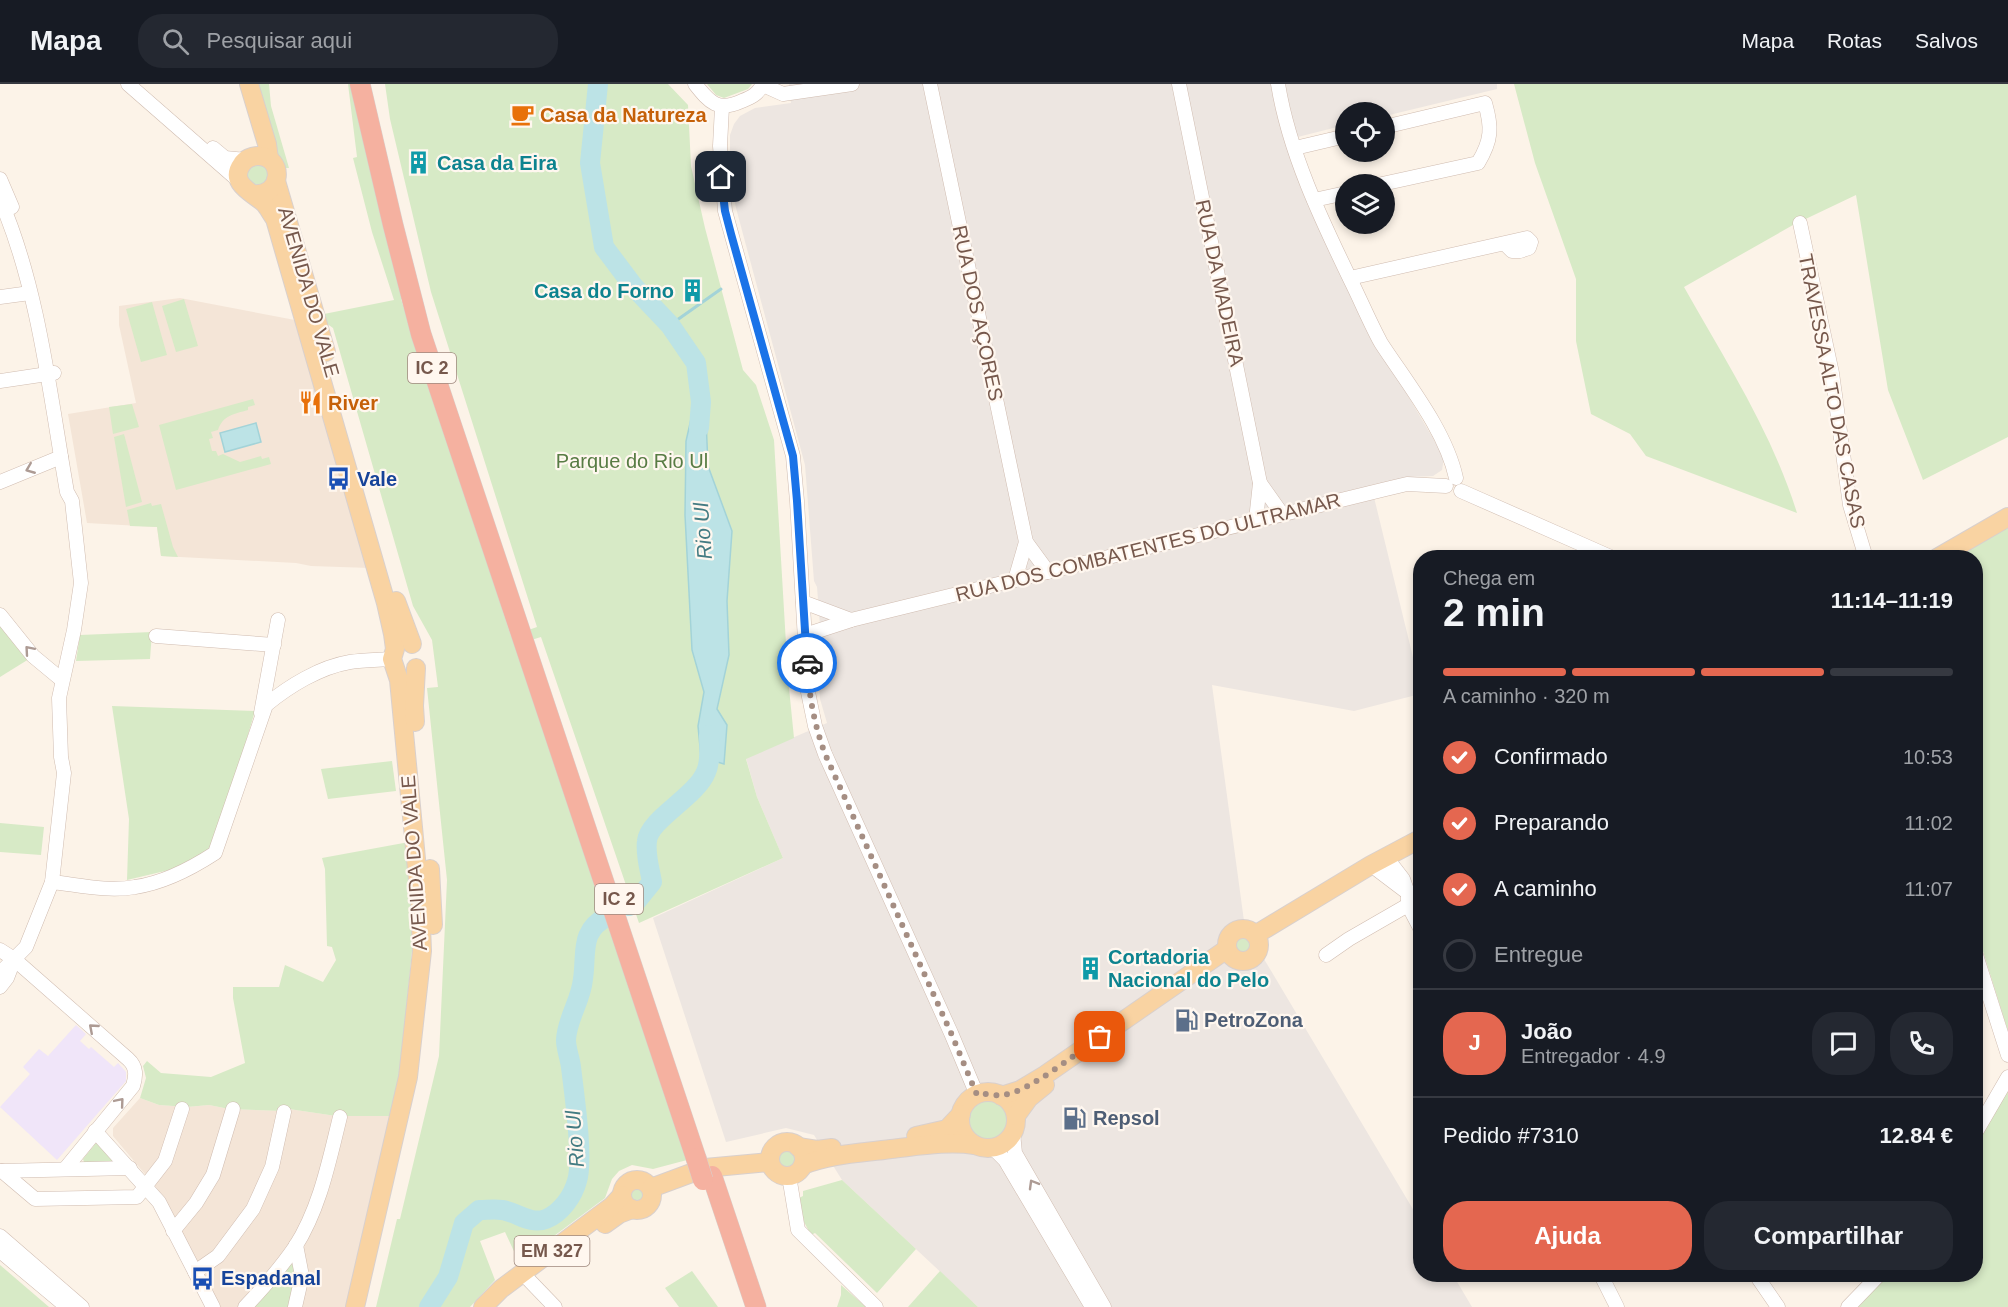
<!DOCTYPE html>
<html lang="pt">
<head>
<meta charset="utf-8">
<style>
	:root { --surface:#171b24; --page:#242831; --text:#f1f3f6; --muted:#9ea1a6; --line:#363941; --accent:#e46750 }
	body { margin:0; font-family:Arial,sans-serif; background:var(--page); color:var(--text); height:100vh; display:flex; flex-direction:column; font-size:22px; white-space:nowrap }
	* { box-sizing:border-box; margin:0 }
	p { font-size:20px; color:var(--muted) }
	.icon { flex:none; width:33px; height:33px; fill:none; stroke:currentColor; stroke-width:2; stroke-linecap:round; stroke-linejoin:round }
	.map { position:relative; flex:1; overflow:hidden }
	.side { position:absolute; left:1413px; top:466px; width:570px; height:732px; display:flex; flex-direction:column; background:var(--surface); border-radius:24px; box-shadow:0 3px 9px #0003 }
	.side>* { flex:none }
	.buttons { position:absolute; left:1335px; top:18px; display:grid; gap:12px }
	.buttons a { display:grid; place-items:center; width:60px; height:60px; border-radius:50%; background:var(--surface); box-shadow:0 3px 9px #0003; font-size:30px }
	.pin { position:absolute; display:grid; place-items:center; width:51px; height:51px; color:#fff; margin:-26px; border-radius:12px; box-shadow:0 3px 9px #0006 }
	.courier { position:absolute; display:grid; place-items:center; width:60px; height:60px; margin:-30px; border:4px solid #1a73e8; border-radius:50%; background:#fff; color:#222; box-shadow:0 2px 8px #0007 }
	.head em { font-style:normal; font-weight:600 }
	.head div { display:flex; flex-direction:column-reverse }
	.head { display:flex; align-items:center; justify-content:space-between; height:102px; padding:0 30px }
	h1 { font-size:39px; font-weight:600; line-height:45px }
	.bar { display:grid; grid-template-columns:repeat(4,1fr); gap:9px 6px; align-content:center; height:72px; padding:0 30px }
	.bar i { height:8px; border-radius:4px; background:var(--line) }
	.bar .active { background:var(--accent) }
	.bar p { grid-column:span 4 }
	.line { display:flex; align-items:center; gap:15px; padding:0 30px; border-top:2px solid var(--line) }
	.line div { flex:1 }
	.round { display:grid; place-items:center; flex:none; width:63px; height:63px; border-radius:24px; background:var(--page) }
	ol { padding:0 30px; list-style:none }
	li { display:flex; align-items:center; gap:18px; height:66px }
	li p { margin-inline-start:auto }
	li .icon { padding:6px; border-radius:50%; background:var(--accent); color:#fff; stroke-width:4 }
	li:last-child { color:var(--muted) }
	li i { width:33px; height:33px; border:3px solid var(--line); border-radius:50% }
	.button { display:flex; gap:12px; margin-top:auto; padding:12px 30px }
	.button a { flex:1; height:69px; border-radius:24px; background:var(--accent); color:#fff; font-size:24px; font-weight:600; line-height:69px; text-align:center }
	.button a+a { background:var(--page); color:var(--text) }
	header { display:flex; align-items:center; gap:36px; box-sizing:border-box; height:84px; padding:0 30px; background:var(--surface); border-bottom:2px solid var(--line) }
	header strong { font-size:28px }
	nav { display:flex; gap:33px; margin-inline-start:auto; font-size:21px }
	.search { width:420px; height:54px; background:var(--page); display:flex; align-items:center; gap:15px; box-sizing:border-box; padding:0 21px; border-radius:24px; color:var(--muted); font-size:22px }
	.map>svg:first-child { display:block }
</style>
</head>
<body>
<header>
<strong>Mapa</strong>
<div class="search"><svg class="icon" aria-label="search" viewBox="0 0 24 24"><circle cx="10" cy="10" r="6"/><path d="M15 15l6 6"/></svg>Pesquisar aqui</div>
<nav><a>Mapa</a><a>Rotas</a><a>Salvos</a></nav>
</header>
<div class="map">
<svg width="2008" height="1223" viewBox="0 0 2008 1223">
	<rect width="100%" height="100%" fill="#fcf3e8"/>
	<g fill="#f4e5d7">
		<polygon points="180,214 295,236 370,484 311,482 296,479 161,472 157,443 87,439 68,330 136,319 119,241 119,222"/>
		<polygon points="140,1014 159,1021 187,1023 209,1021 229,1025 282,1027 289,1025 336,1032 391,1032 346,1223 219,1223 165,1114 113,1052 113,1044"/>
	</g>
	<polygon fill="#ede6e1" points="789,0 1497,0 1497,5 1385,32 1384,28 1346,28 1345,41 1286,56 1358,227 1444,373 1442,386 1433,392 1410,393 1371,401 1420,602 1420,610 1354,627 1212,601 1244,837 1242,838 1420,1137 1420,1191 1453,1191 1472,1223 978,1223 842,1096 814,1051 786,1044 726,1058 653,834 783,774 757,713 746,674 827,639 820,615 816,564 821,554 817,503 814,497 805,381 736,124 733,108 730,68 730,51 734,40 740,32 755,24 791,19"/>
	<polygon fill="#f0e5f9" points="76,941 86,950 80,957 89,965 91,963 114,983 118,979 126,988 126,997 57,1076 0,1023 30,990 23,983 39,965 48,972"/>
	<g fill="#d7eac6">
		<polygon points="258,0 269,0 271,22 289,84 282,84"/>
		<polygon points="348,0 353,0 404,214 401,215 511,552 537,543 431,208 390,35 385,0 668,0 688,21 691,82 705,144 743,286 756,301 774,356 788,594 794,654 746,675 757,713 783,774 639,839 541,553 515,561 687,1076 653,1085 632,1081 619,1087 612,1095 605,1114 519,1178 505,1148 480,1157 495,1196 470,1223 376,1223 397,1135 400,1135 439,972 447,796 427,604 438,603 432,556 413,522 333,244 326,239 324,230 394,216 372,148 353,74 357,73"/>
		<polygon points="707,0 752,0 748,5 724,14 716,11"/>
		<path d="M1514 0H2008V353L1923 396 1888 306 1856 111 1793 141 1684 203C1725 276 1772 348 1797 429L1646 372 1630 350 1591 330 1576 257V195L1535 79Z"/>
		<circle cx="258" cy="91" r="11"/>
		<polygon points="184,215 198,262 176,268 162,222"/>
		<polygon points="152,218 167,271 141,278 126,225"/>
		<path d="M253 315 255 321 248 323V326C234 330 223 331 218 346L211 348 213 354 209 355 212 367H216L218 372 223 370 240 378 261 372 262 375 269 373 271 380 176 406 159 341Z"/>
		<polygon points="132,320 139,343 113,350 109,323"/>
		<polygon points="124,350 142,418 126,423 114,353"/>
		<polygon points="151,419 152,422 161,420 173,463 178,473 161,472 157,443 130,442 127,426"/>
		<polygon points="2008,443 2008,947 1976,845 1976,474 1955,474"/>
		<polygon points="0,538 29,575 0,593"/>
		<polygon points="152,548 150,575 76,577 80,551"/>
		<polygon points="112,622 255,627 215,762 198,777 165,787 127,796 129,735"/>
		<polygon points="392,677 396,707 328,715 321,685"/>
		<polygon points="0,739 44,743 41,771 0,768"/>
		<polygon points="409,758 413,819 412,867 400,987 391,1032 336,1032 289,1025 282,1027 229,1025 209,1021 187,1023 159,1021 140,1014 146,994 143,982 147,977 161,989 211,993 245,979 233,914 233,903 279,903 285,881 323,898 336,876 332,863 327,862 325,785 322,774"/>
		<circle cx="1242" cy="861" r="9"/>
		<polygon points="2008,1007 2008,1223 1857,1223 1887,1191 1976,1191 1976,1060"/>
		<circle cx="989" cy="1036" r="20"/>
		<polygon points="96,1059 100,1059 114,1075 113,1078 84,1078 83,1075"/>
		<circle cx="787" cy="1074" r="9"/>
		<polygon points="842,1096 916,1165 877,1209 815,1149 811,1151 804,1138 799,1114 803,1112 803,1107"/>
		<circle cx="638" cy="1112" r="8"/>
		<polygon points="294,1172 297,1193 290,1223 251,1223"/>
		<polygon points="0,1181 49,1223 0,1223"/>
		<polygon points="692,1187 718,1223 679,1223 665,1204"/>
		<polygon points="940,1187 978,1223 908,1223"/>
		<polygon points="841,1201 866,1223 837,1223 841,1211"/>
	</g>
	<g fill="#bce3e6" stroke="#a3d3d8" stroke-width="1.5">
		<polygon points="701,318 706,335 708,382 732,447 727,517 729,571 717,625 727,641 724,680 701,673 698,642 704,608 692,566 685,431 686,357 694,322"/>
		<polygon points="256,339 261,358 225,368 220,349"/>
	</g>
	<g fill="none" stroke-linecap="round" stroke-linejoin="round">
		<polyline stroke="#a3d3d8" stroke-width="3" points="670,241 721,205"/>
		<g stroke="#bce3e6" stroke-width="20">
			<polyline points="598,0 590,79 604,163 634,203 670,241 696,279 701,318 699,344"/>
			<path d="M629 822 635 819 652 798C650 786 645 770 647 757 649 735 696 713 706 688 711 677 709 663 709 651"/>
			<path d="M429 1223 448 1193 464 1139 479 1126C487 1126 495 1125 502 1126 517 1128 530 1141 546 1135 561 1129 573 1112 577 1097 584 1075 574 1009 571 983 570 974 566 965 566 956 567 934 581 917 583 895 587 868 579 847 608 832"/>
		</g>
		<defs>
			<g id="minor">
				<polyline points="128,0 239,97"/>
				<path d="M695 0C710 19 718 28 742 17 752 13 758 10 763 0"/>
				<polyline points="930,0 1026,458 1048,488"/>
				<polyline points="1179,0 1260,399 1256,436"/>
				<path d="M1278 0C1289 68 1321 135 1351 197 1361 217 1370 239 1381 259 1407 299 1446 347 1456 394"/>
				<polyline points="763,1 783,10 852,0"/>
				<polyline points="722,23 720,62 725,127 793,372 797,417 808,608 815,642 825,670 951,949 977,1011"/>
				<polyline points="213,64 225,74 246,76"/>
				<polyline points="1295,64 1346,52"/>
				<polyline points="0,95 12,123"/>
				<path d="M1382 100 1478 79C1492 56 1492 43 1485 19L1384 43"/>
				<path d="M0 115C39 205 50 312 67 408L72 417 81 499 74 546 59 614 61 673 64 689 52 798 26 863 0 889"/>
				<polyline points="1314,116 1346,109"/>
				<polyline points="1800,139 1832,289 1850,421 1866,474"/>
				<polyline points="1350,194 1527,154 1531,158 1529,164 1520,167 1512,167 1505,160"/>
				<polyline points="0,213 30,209"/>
				<polyline points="0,297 54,289"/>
				<polyline points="0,398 61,373"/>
				<polyline points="1260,399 1282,430"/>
				<polyline points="1461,407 1613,474"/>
				<polyline points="1015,496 1026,458"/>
				<polyline points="803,518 851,536"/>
				<polyline points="0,531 33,572 62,596"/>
				<polyline points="805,551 851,536 1386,405 1407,400 1446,402"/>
				<polyline points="156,552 274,561"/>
				<polyline points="261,629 278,536"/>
				<polyline points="1386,773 1403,795 1408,809 1408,821 1420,844"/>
				<polyline points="1371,781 1408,809 1420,810"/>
				<path d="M52 798C79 801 108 808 135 803 163 799 192 784 215 769L266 621C289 602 320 583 350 578 364 576 378 576 392 575"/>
				<path d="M0 866 14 875 128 975C137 983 136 992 133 1002L65 1085"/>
				<polyline points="1326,871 1349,855 1408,821"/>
				<polyline points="1976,871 2008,971"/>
				<polyline points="0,903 7,894 12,881"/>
				<polyline points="95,1047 159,1118 213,1223"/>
				<polyline points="1976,1048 2008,993"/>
				<polyline points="1013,1049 1015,1069 1104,1223"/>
				<polyline points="993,1064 1005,1076 1092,1223"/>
				<polyline points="0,1087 130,1084"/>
				<polyline points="2,1087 35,1115 137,1113 165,1077 182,1025"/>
				<polyline points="789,1092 798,1146 876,1223"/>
				<polyline points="173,1147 196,1119 213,1091 233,1025"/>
				<polyline points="0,1152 82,1223"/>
				<polyline points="0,1167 67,1223"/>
				<polyline points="195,1188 218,1172 253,1125 272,1083 284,1028"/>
				<polyline points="1601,1191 1617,1223"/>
				<polyline points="1756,1191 1778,1223"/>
				<polyline points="528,1195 555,1223"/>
				<path d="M245 1223C263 1204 280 1185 295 1163 320 1124 329 1077 340 1033"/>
				<polyline points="295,1223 302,1192 296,1161"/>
				<polyline points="1848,1223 1879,1191"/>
			</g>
			<g id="major">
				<polyline points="249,0 267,60 269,75"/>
				<polyline points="276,97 326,268"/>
				<path d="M252 110C283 114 285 72 258 72 252 72 245 75 242 80 228 99 253 109 264 119 268 123 271 130 275 135L386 519 393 550 395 565 392 575 399 596 420 817 422 867 408 993 355 1223"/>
				<polyline points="1937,474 2008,433"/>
				<polyline points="396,517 412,560"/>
				<polyline points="415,638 414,622 416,584"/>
				<polyline points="430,785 433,841"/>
				<circle cx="1243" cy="861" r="16"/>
				<polyline points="1255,851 1371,781 1420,755"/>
				<circle cx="988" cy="1036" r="28"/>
				<polyline points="1001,1012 1020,1006 1045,991 1227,865"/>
				<polyline points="1016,1032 1029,1014 1045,1001"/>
				<polyline points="916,1052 947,1045 961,1030"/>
				<circle cx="787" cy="1075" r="17"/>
				<polyline points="798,1063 817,1066 832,1064"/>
				<path d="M803 1081C830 1070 862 1069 891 1065 919 1062 947 1057 975 1061"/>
				<circle cx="637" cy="1111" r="15"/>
				<polyline points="651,1104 705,1084 770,1078"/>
				<polyline points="605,1140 619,1130 632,1125"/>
				<polyline points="483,1223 501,1205 612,1122 622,1111"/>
			</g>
			<g id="highway">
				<polyline points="360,0 393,141 421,250 696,1074"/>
				<polyline points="712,1092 756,1223"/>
			</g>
		</defs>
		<use href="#minor" stroke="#d0bcb0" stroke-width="15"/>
		<use href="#major" stroke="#d9d0cd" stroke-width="20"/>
		<use href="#highway" stroke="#d9d0cd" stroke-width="21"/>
		<use href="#minor" stroke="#fff" stroke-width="14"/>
		<use href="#major" stroke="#f9d3a2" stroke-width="18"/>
		<use href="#highway" stroke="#f5b1a0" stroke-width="20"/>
		<defs>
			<polyline id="highway-bridge" points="696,1074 703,1096"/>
		</defs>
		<use href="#highway-bridge" stroke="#d9d0cd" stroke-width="21" stroke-linecap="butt"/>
		<use href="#highway-bridge" stroke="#f5b1a0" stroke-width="20"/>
	</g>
	<defs><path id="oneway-chevron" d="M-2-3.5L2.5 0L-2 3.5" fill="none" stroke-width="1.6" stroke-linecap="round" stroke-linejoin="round" transform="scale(1.5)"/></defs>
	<g stroke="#ad9b94">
		<use href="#oneway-chevron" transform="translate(30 385) rotate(158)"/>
		<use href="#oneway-chevron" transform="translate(29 566) rotate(-131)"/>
		<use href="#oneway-chevron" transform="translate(93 944) rotate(-139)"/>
		<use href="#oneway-chevron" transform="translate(120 1018) rotate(-50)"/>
		<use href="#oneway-chevron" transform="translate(1033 1100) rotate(-120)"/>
	</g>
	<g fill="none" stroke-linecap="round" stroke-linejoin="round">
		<path stroke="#a58e83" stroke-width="6" stroke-dasharray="0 10.8" d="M807 579C809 611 814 640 825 670L951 949 977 1011C989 1008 995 1013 1004 1011 1032 1006 1075 970 1100 953"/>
		<polyline stroke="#1a73e8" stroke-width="8" points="721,93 725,127 731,150 793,372 797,417 807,579"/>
	</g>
	<defs>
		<symbol id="cafe-bare" viewBox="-9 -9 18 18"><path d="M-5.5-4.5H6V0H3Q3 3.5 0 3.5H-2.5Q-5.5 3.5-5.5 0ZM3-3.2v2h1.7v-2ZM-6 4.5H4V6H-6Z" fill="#e8710a" stroke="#fff7ef" stroke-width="2.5" paint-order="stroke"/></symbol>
		<symbol id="building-bare" viewBox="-9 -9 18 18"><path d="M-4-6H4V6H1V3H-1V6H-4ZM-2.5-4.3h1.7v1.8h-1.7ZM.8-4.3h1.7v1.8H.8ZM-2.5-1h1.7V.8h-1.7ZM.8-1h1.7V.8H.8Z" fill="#0f9aa8" stroke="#fff7ef" stroke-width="2.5" paint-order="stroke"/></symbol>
		<symbol id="restaurant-bare" viewBox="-9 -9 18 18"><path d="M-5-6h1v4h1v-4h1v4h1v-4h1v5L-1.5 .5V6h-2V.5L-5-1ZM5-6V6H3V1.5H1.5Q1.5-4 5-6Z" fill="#e8710a" stroke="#fff7ef" stroke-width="2.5" paint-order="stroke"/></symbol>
		<symbol id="bus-bare" viewBox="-9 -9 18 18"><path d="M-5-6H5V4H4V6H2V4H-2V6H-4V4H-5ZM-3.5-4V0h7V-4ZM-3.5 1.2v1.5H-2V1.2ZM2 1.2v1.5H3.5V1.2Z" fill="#1a4fb4" stroke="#fff7ef" stroke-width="2.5" paint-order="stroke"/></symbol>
		<symbol id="fuel-bare" viewBox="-9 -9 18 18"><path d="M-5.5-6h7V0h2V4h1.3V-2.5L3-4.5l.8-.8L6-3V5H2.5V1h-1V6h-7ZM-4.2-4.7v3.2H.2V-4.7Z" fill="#5c6f8a" stroke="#fff7ef" stroke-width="2.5" paint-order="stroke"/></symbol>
	</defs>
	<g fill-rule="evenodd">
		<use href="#cafe-bare" x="506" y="14" width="33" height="33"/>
		<use href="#building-bare" x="402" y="62" width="33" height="33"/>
		<use href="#building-bare" x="676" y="190" width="33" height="33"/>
		<use href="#restaurant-bare" x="294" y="302" width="33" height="33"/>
		<use href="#bus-bare" x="322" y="378" width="33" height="33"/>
		<use href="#building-bare" x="1074" y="868" width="33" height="33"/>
		<use href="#fuel-bare" x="1170" y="920" width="33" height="33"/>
		<use href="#fuel-bare" x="1058" y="1018" width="33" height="33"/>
		<use href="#bus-bare" x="186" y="1178" width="33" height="33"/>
	</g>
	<g text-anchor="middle" stroke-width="4.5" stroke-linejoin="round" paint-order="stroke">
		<g fill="#fff7ef" stroke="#9f887d" stroke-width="1.5">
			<rect x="408" y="269" width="48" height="30" rx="4.5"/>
			<rect x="595" y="800" width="48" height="30" rx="4.5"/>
			<rect x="514.5" y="1152" width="75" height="30" rx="4.5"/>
		</g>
		<g font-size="18" font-weight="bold" fill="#76584c">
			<text x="432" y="290">IC 2</text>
			<text x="619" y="821">IC 2</text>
			<text x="552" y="1173">EM 327</text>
		</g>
		<g font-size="20" font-weight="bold" fill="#c56008" stroke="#fff7ef" text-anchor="start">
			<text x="540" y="38">Casa da Natureza</text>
			<text x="328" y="326">River</text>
		</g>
		<g font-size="20" font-weight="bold" fill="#0d838f" stroke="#fff7ef" text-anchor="start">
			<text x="437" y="86">Casa da Eira</text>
			<text x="674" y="214" text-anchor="end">Casa do Forno</text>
			<text x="1108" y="880">Cortadoria<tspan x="1108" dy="23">Nacional do Pelo</tspan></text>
		</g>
		<g font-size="20" fill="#76584c" stroke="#fff7ef">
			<text transform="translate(1220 199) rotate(78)" y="7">RUA DA MADEIRA</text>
			<text transform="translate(309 208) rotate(74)" y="7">AVENIDA DO VALE</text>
			<text transform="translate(978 229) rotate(78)" y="7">RUA DOS AÇORES</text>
			<text transform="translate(1832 307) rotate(79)" y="7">TRAVESSA ALTO DAS CASAS</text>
			<text transform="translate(1148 463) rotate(-14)" y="7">RUA DOS COMBATENTES DO ULTRAMAR</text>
			<text transform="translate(414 779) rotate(-94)" y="7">AVENIDA DO VALE</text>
		</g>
		<g font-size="20" fill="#587c44" stroke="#fff7ef">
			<text x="632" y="384">Parque do Rio Ul</text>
		</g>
		<g font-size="20" font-weight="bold" fill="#164399" stroke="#fff7ef" text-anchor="start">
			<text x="357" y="402">Vale</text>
			<text x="221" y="1201">Espadanal</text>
		</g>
		<g font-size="20" font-weight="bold" fill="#4e5e75" stroke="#fff7ef" text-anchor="start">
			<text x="1204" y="943">PetroZona</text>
			<text x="1093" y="1041">Repsol</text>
		</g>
		<g font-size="21" font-style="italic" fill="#437b82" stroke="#fff7ef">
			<text transform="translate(703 447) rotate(-94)" y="7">Rio Ul</text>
			<text transform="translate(575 1055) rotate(-94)" y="7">Rio Ul</text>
		</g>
	</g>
</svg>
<div class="buttons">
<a><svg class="icon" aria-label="locate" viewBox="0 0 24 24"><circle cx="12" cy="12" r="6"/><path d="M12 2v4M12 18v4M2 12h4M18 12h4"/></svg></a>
<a><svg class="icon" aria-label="layers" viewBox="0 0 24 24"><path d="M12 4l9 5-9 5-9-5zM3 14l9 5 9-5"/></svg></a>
</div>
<div class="pin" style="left:1100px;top:953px;background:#ea580c"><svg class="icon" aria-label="bag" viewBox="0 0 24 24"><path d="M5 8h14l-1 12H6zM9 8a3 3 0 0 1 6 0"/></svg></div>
<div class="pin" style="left:721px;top:93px;background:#1f2937"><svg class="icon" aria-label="home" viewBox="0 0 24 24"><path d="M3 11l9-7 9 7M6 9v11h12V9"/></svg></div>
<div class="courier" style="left:807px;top:579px"><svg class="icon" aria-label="car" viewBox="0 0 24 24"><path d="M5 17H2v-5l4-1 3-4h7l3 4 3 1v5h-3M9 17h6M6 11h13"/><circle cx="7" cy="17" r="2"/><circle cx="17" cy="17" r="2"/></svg></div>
<section class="side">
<div class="head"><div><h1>2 min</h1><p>Chega em</p></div><em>11:14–11:19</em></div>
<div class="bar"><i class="active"></i><i class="active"></i><i class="active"></i><i></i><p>A caminho · 320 m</p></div>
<ol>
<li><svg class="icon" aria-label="check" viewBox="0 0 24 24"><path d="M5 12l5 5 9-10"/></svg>Confirmado<p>10:53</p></li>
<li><svg class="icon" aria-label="check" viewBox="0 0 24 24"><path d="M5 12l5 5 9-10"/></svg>Preparando<p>11:02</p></li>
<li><svg class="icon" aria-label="check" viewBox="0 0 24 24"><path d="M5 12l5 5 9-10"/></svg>A caminho<p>11:07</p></li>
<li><i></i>Entregue</li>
</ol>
<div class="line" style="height:108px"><b class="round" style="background:var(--accent);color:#fff">J</b><div><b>João</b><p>Entregador · 4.9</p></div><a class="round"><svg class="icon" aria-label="chat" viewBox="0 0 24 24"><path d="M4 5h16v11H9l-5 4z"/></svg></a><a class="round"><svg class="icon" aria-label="phone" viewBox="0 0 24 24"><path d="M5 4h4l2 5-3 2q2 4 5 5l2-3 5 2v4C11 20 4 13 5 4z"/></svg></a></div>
<div class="line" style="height:78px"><div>Pedido #7310</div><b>12.84 €</b></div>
<div class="button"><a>Ajuda</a><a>Compartilhar</a></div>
</section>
</div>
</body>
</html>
